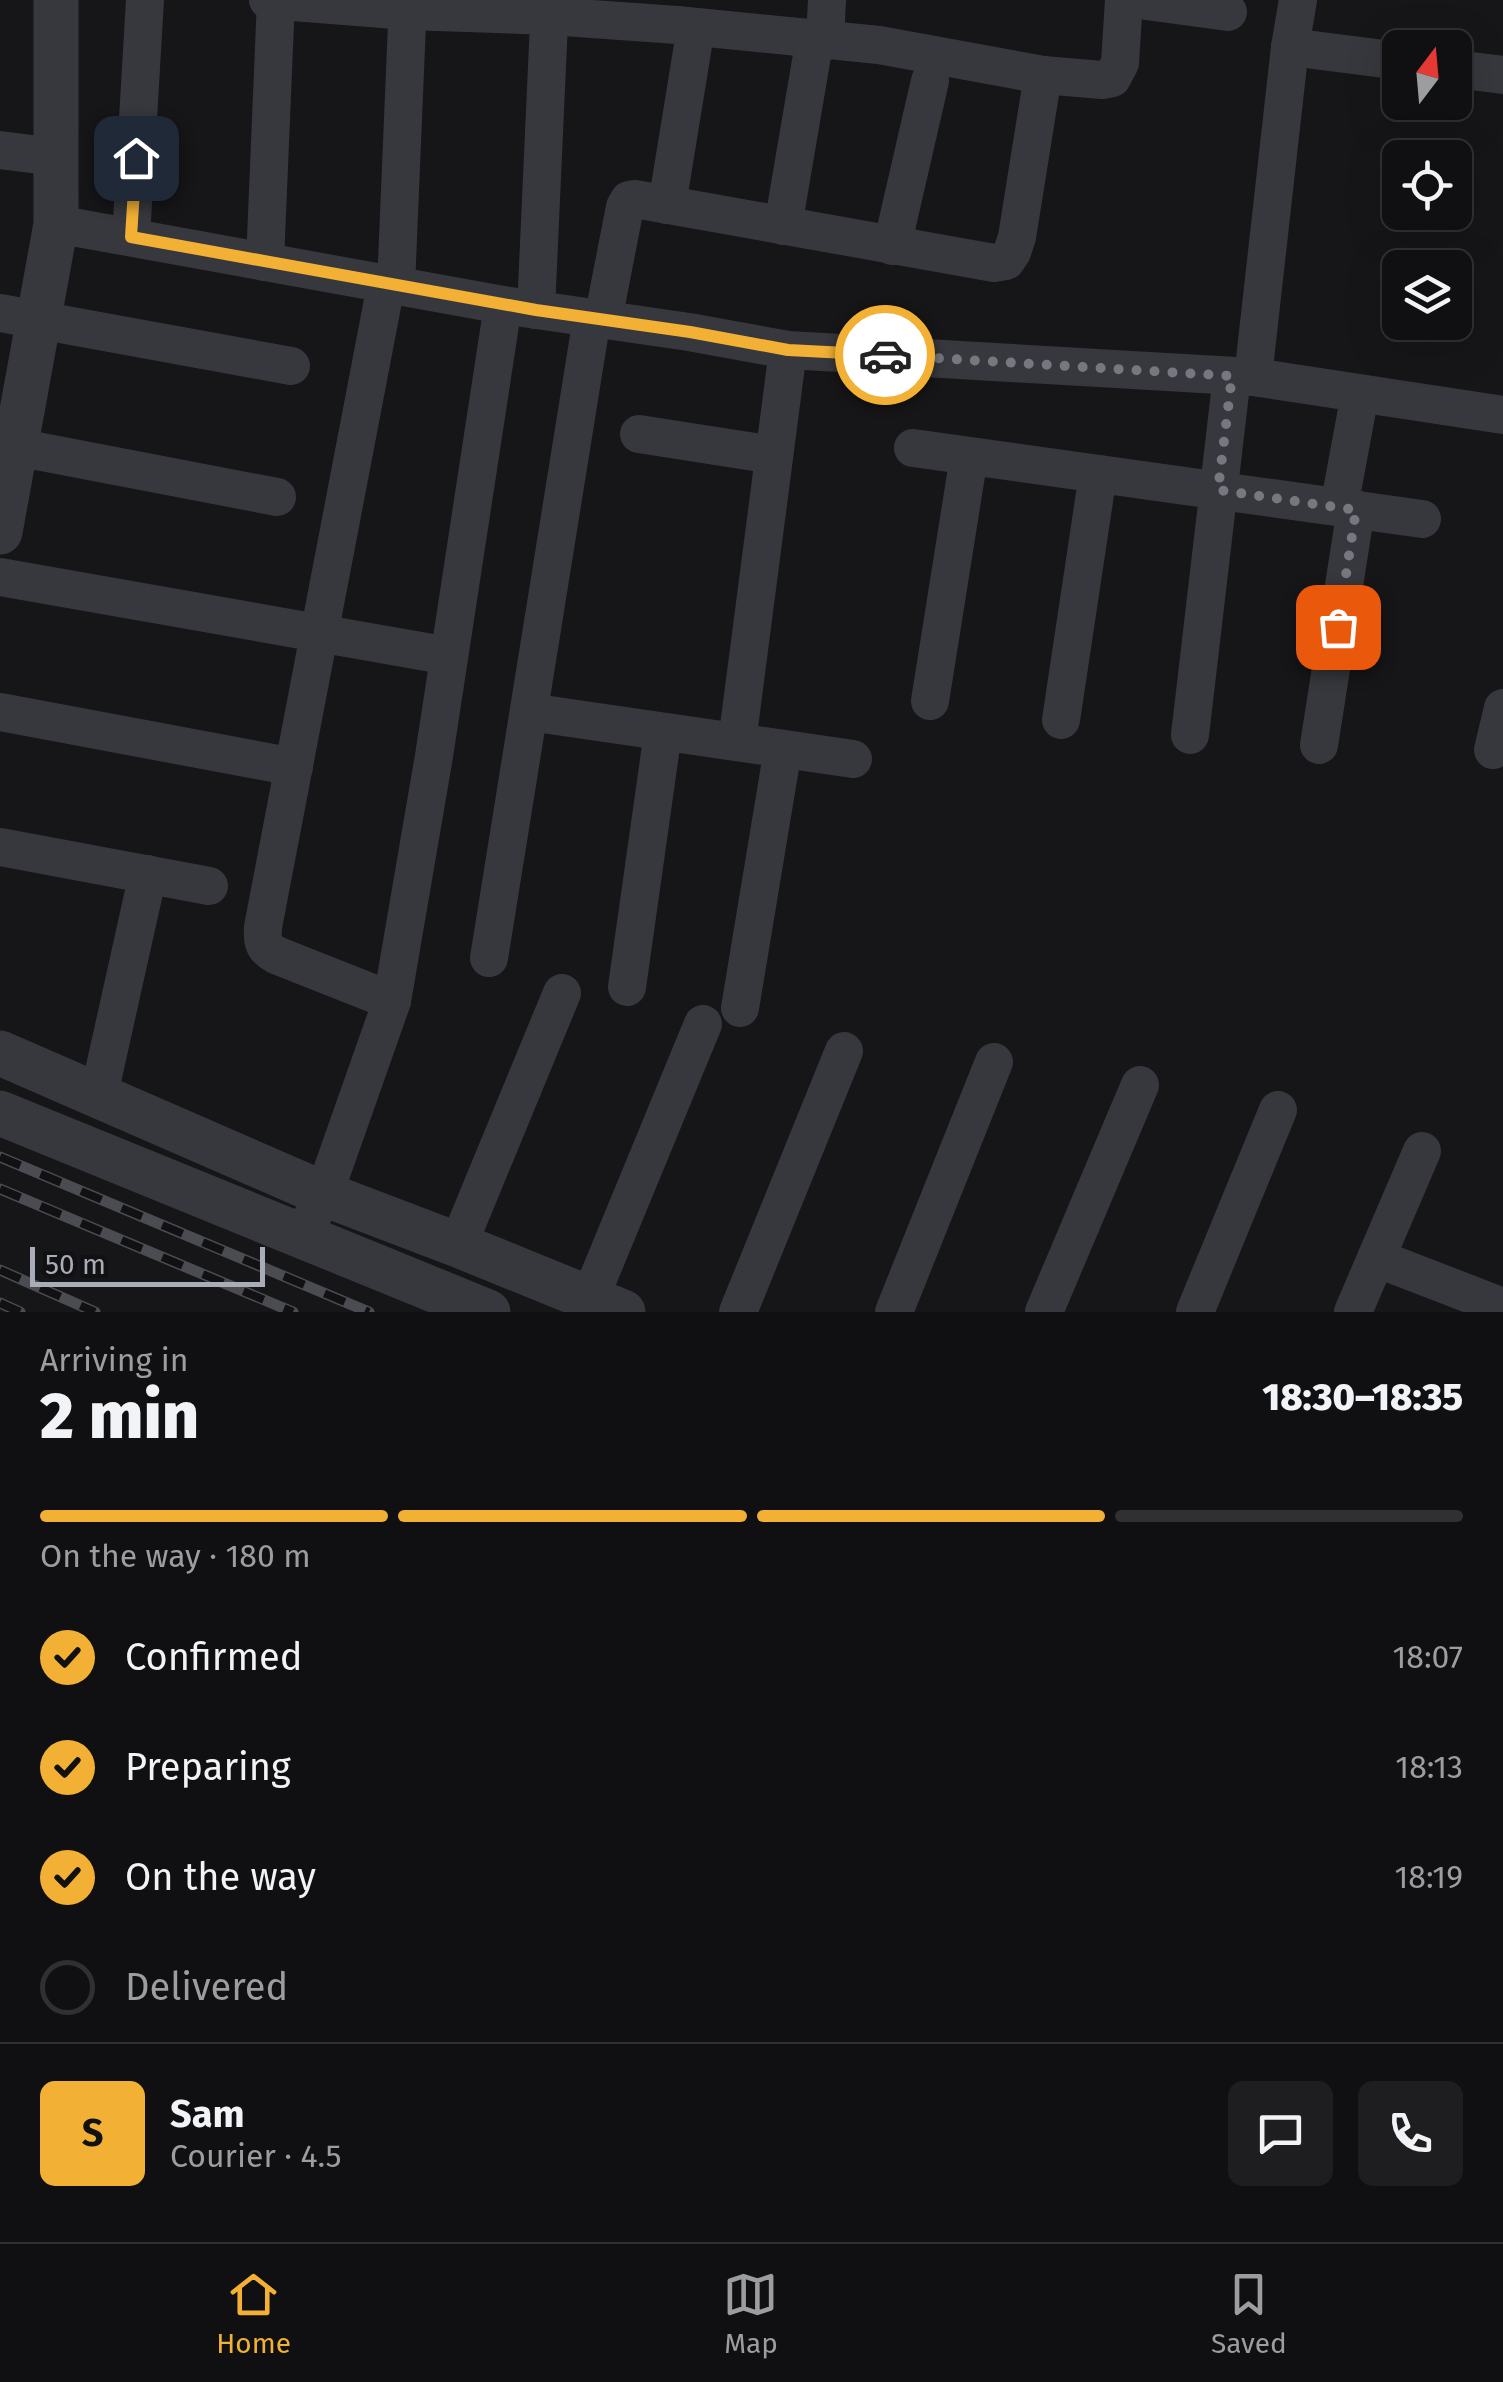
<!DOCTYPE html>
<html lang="en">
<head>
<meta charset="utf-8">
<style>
	:root { --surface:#101012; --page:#1e1e20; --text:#f1f3f6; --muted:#9c9d9f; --line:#303032; --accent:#f2b134 }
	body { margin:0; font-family:"Fira Sans",sans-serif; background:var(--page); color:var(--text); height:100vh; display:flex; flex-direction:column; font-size:38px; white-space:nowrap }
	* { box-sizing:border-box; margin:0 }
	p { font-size:32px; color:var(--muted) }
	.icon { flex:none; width:55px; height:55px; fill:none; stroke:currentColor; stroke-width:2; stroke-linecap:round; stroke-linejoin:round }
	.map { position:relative; height:1312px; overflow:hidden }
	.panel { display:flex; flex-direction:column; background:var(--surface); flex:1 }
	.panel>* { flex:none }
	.needle { width:65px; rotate:16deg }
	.tools { position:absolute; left:1382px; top:30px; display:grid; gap:20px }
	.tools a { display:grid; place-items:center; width:90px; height:90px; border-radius:15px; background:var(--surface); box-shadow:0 10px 40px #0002,0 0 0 2px var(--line); font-size:50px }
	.scale { position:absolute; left:30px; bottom:25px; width:235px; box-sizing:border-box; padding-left:10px; border:5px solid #a8adb8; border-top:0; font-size:28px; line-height:35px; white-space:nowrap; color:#a8adb8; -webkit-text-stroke:8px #111113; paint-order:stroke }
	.pin { position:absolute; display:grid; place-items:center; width:85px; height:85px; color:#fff; margin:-42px; border-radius:20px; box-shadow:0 5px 15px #0006 }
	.courier { position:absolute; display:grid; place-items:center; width:100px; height:100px; margin:-50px; border:8px solid #f2b134; border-radius:50%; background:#fff; color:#222; box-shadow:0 2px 12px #0007 }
	.overview em { font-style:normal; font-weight:800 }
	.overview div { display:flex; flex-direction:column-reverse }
	.overview { display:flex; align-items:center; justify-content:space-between; height:170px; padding:0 40px }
	h1 { font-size:65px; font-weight:800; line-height:75px }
	.bar { display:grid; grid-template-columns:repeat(4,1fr); gap:15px 10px; align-content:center; height:120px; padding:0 40px }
	.bar i { height:12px; border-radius:8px; background:var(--line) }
	.bar .selected { background:var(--accent) }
	.bar p { grid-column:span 4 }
	.line { display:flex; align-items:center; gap:25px; padding:0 40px; border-top:2px solid var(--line) }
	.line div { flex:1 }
	.round { display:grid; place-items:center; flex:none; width:105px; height:105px; border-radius:15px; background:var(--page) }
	ol { padding:0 40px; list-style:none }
	li { display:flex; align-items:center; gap:30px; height:110px }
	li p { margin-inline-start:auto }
	li .icon { padding:10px; border-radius:50%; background:var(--accent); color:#111; stroke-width:4 }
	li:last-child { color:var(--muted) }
	li i { width:55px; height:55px; border:5px solid var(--line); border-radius:50% }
	.menu { display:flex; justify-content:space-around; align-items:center; height:140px; border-top:2px solid var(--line); background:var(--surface); font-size:28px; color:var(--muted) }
	.menu a { display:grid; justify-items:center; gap:5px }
	.menu .selected { color:var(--accent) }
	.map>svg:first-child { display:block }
</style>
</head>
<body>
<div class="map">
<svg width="1503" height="1312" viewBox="0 0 1503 1312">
	<rect width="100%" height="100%" fill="#161618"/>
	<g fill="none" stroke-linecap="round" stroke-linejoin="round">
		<g stroke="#37383d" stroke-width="38">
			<polyline points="268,0 408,11 550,16 677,25 879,45 1043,75 1102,80 1112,78 1120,63 1124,0"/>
			<polyline points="1139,0 1228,12"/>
			<polyline points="825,40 827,0"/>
			<polyline points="1290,47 1400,61"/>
			<polyline points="1455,69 1503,75"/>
			<polyline points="0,150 56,157"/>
			<polyline points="667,205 696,27"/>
			<polyline points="56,224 503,305 689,332 788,350 1253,377 1503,415"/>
			<polyline points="783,226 815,38"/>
			<polyline points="131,237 145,0"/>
			<polyline points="892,246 930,81"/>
			<polyline points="265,262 276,0"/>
			<path d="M386 285 263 927C262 941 263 948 276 955L392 1001"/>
			<polyline points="396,286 408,0"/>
			<polyline points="536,310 550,0"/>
			<polyline points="0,313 291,366"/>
			<polyline points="603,320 625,207 629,200 635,199 994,263 1006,261 1012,252 1017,237 1043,75"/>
			<polyline points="1253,377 1290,47 1298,0"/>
			<polyline points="639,434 774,455"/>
			<polyline points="0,444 277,497"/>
			<polyline points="913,448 1422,519"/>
			<polyline points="1339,507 1360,394"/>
			<polyline points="0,577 449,656"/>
			<polyline points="930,701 969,456"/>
			<polyline points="0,712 294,767"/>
			<polyline points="529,712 853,759"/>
			<polyline points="1061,720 1098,474"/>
			<polyline points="1190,735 1232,376"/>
			<polyline points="737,742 788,350"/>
			<polyline points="1319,745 1356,509"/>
			<polyline points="1493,750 1503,708"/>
			<polyline points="0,847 209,886"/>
			<polyline points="489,958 592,318"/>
			<polyline points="627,987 663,732"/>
			<polyline points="740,1008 783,749"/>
			<polyline points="99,1094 148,874"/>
			<polyline points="311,1219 324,1194 392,1001 434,756 503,305"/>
			<polyline points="458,1245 562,993"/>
			<polyline points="1376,1258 1503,1307"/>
			<polyline points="590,1298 703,1024"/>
			<polyline points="738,1312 844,1051"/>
			<polyline points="894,1312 994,1062"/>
			<polyline points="1044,1312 1140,1085"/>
			<polyline points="1195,1312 1278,1110"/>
			<polyline points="1353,1312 1422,1151"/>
		</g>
		<g stroke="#37383d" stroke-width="45">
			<polyline points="0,532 56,224 56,0"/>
			<polyline points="0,1053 324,1194 458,1245 623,1312"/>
			<polyline points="0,1113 488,1312"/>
		</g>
		<defs>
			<g id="rail">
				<polyline points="0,1157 369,1312"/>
				<polyline points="0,1189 293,1312"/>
				<polyline points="0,1270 95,1312"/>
				<polyline points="0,1303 20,1312"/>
			</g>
		</defs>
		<use href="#rail" stroke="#4a4c52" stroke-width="11"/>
		<use href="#rail" stroke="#111113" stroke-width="8" stroke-dasharray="22" stroke-linecap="butt"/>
	</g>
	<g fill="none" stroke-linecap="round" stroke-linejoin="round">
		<polyline stroke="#757880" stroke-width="10" stroke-dasharray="0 18" points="885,355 1232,376 1218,490 1356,510 1338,627"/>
		<polyline stroke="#f2b134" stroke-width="12" points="136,158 131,237 536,310 690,332 788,350 885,355"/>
	</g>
</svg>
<div class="tools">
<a><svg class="needle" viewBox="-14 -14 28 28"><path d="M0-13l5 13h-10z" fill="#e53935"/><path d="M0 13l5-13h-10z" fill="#9c9d9f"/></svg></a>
<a><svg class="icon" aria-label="locate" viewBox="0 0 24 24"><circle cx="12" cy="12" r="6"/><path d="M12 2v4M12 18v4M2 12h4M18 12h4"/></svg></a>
<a><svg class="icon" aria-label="layers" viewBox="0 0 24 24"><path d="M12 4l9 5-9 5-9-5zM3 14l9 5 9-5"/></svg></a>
</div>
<div class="scale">50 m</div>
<div class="pin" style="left:1338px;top:627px;background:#ea580c"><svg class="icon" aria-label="bag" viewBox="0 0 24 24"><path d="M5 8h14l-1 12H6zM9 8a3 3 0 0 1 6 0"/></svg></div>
<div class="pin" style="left:136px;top:158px;background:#1f2937"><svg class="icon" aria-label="home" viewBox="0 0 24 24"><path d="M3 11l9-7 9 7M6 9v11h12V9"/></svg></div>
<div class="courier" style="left:885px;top:355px"><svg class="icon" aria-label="car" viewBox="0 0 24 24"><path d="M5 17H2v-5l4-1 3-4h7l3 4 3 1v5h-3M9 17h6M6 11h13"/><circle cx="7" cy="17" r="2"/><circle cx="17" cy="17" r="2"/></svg></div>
</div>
<section class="panel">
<div class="overview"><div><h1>2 min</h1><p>Arriving in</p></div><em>18:30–18:35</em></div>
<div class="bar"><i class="selected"></i><i class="selected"></i><i class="selected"></i><i></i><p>On the way · 180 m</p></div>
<ol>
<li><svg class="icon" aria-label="check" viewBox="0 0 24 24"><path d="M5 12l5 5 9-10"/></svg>Confirmed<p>18:07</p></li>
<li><svg class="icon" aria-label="check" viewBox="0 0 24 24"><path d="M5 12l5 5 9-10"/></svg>Preparing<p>18:13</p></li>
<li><svg class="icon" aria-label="check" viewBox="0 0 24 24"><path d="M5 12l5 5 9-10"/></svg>On the way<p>18:19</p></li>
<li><i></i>Delivered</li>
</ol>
<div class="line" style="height:180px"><b class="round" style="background:var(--accent);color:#111">S</b><div><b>Sam</b><p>Courier · 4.5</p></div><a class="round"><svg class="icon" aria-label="chat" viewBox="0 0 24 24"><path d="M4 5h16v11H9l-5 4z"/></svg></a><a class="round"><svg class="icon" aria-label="phone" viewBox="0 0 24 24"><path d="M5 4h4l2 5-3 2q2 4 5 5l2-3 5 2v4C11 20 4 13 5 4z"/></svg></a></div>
</section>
<nav class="menu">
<a class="selected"><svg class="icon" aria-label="home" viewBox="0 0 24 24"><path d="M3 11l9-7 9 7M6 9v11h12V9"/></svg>Home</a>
<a><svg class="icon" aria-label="map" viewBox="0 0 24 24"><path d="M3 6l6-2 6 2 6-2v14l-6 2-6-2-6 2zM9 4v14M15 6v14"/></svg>Map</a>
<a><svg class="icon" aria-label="saved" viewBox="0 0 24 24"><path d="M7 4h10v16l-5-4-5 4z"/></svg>Saved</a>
</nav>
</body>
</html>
